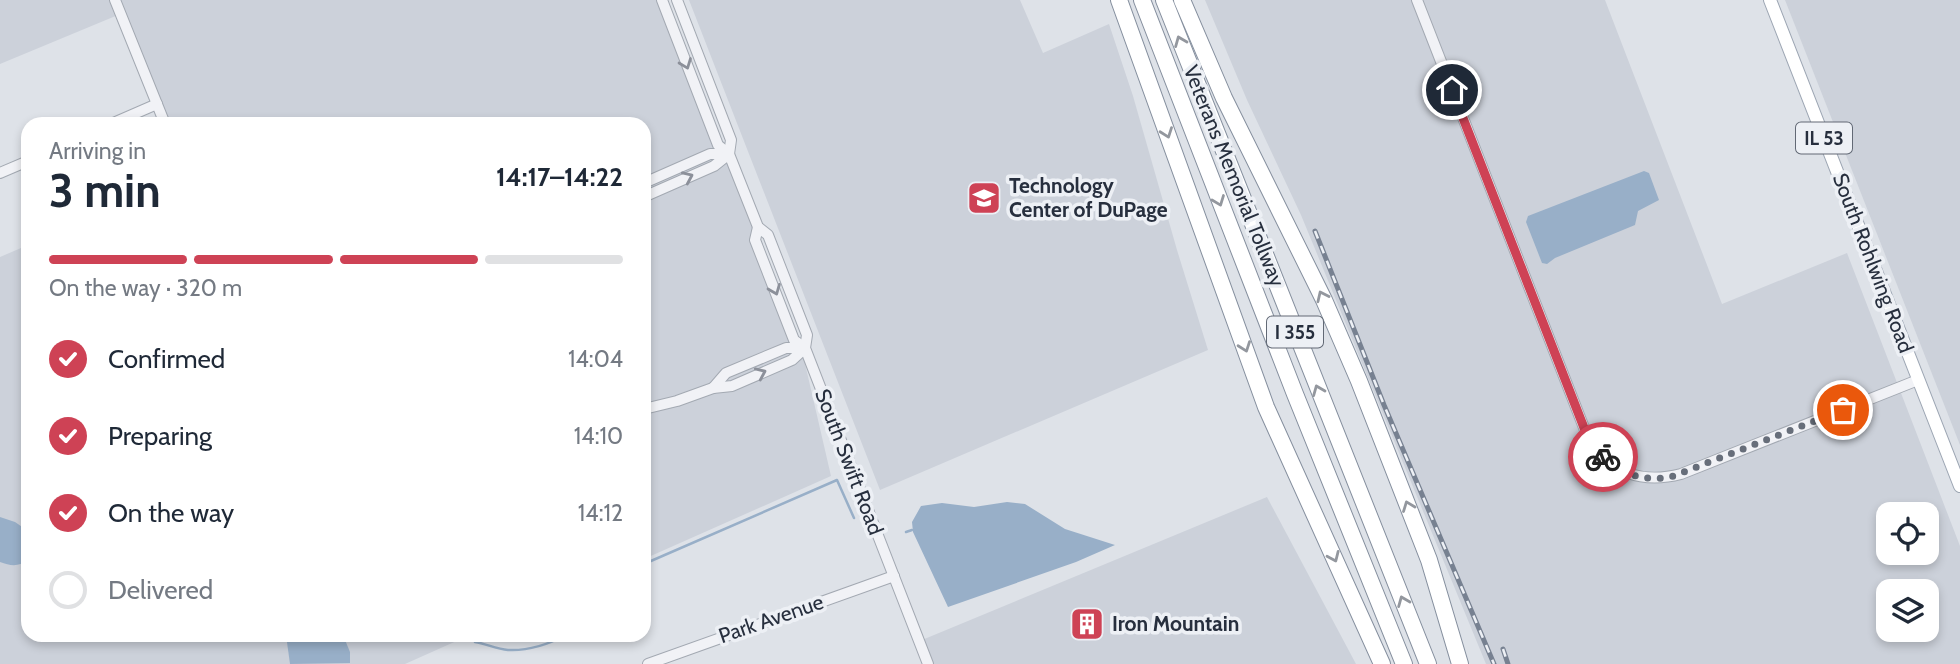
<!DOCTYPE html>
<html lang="en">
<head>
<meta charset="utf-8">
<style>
	:root { --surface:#fff; --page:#f2f2f3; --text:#1f2937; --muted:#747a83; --line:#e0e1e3; --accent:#ce4255 }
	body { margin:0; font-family:Cabin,sans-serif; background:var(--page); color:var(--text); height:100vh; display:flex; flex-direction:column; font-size:26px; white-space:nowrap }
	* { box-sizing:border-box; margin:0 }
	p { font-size:23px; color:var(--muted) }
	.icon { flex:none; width:38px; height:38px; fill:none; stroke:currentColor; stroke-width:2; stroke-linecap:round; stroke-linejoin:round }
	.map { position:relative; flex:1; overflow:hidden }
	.sheet { position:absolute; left:21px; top:117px; width:630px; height:525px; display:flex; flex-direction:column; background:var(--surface); border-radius:21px; box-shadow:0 4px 10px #0003 }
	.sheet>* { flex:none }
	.tools { position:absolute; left:1876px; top:502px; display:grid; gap:14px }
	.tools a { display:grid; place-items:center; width:63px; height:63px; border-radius:14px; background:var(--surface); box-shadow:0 4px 10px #0003; font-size:35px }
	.pin { position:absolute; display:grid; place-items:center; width:60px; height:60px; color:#fff; margin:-30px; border:4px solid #fff; border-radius:50%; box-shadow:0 2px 7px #0007 }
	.courier { position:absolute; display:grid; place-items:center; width:70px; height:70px; margin:-35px; border:5px solid #ce4255; border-radius:50%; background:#fff; color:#222; box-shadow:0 2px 9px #0007 }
	.head em { font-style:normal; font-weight:700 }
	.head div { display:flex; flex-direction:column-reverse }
	.head { display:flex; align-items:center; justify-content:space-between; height:119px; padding:0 28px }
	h1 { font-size:46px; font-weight:700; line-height:52px }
	.bar { display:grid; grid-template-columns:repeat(4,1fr); gap:10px 7px; align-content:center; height:84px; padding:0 28px }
	.bar i { height:9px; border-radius:5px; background:var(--line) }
	.bar .active { background:var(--accent) }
	.bar p { grid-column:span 4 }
	ol { padding:0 28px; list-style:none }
	li { display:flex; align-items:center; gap:21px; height:77px }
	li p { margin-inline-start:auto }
	li .icon { padding:7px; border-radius:50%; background:var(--accent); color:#fff; stroke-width:4 }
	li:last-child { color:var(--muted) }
	li i { width:38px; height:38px; border:4px solid var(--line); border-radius:50% }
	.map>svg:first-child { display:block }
</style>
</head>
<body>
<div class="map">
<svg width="1960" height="664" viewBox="0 0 1960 664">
	<rect width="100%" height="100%" fill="#dee2e8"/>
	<g fill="#ccd1da" fill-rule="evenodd">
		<polygon points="0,0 666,0 803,355 831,476 644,559 644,124 161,124 118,15 0,64"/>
		<polygon points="689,0 1020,0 1043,53 1109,24 1133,96 1177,250 1208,350 880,490"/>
		<path d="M1205 0H1605L1722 304 1847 253 1960 546V664H1486L1301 215 1247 100ZM1888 514H1927V553H1888ZM1888 592H1927V630H1888Z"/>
		<polygon points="1785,0 1960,0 1960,445"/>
		<polygon points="28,245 28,635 470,635 405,664 0,664 0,257"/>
		<polygon points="1267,497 1356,664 931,664 922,640"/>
	</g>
	<g fill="#98afc8">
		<polygon points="1644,171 1649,173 1659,200 1638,211 1635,225 1555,258 1547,264 1542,263 1526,222 1528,216"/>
		<polygon points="1007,502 1025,504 1065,529 1115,545 1076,562 948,607 913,532 912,522 921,506 942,503 974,507"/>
		<path d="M0 517 15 522 28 531V560C18 567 11 566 0 562Z"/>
		<polygon points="286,635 343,635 350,652 350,663 290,664"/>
	</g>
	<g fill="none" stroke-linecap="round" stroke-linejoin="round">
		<g stroke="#98afc8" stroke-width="2.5">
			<polyline points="906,532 912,530"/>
			<polyline points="644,564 837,480 854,518"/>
			<path d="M475 642C486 644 497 649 508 650 527 651 549 644 566 635"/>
		</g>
		<defs>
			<g id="minor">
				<polyline points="115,0 165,124"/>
				<polyline points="662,0 718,145 729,154 758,227 768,235 807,335 805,348 928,664"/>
				<polyline points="677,0 731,140 729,154"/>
				<path d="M1417 0 1588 438C1609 473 1642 484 1681 474L1918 380"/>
				<polyline points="111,124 157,104"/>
				<polyline points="0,173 28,161"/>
				<polyline points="644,183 710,154 729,154"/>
				<polyline points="644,194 648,195 714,166 729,154"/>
				<polyline points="758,227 755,240 794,340 805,348"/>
				<polyline points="713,388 726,373 786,348 805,348"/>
				<polyline points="644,409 677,401 713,388 732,386 792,360 805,348"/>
				<polyline points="648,664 894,576"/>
			</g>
			<polyline id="major" points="1770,0 1960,486"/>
			<g id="highway">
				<polyline points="1119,0 1266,407 1382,664"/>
				<polyline points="1142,0 1295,394 1404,664"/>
				<polyline points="1164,0 1428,664"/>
				<polyline points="1182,0 1224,98 1324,300 1359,381 1429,560 1460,664"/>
			</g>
		</defs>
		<use href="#minor" stroke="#a3a9b2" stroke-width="12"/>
		<use href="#major" stroke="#9da6b3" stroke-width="14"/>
		<use href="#highway" stroke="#858f9e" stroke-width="18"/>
		<use href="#minor" stroke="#f1f2f6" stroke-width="10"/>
		<use href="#major" stroke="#fff" stroke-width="12"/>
		<use href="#highway" stroke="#fff" stroke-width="16"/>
		<defs>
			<g id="rail">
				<polyline points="1315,231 1384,405 1494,664"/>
				<polyline points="1503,649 1508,664"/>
			</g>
		</defs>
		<use href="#rail" stroke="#778191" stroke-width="5"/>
		<use href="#rail" stroke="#edf0f5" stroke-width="2.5" stroke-dasharray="8" stroke-linecap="butt"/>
	</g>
	<defs><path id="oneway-chevron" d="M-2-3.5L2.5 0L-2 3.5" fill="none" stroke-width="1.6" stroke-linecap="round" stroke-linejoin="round" transform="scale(1.75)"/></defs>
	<g stroke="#93979e">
		<use href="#oneway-chevron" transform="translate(1180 41) rotate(-112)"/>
		<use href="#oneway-chevron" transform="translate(1167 133) rotate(70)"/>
		<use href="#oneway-chevron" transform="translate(1219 201) rotate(69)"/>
		<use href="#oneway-chevron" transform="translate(1322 296) rotate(-115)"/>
		<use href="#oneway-chevron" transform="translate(1245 347) rotate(70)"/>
		<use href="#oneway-chevron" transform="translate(1318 390) rotate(-112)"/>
		<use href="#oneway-chevron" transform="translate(1408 506) rotate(-111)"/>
		<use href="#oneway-chevron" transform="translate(1334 557) rotate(66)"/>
		<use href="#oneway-chevron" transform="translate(1403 601) rotate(-112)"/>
	</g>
	<g stroke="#8c909a">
		<use href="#oneway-chevron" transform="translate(686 64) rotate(69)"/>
		<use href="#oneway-chevron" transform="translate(688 177) rotate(-24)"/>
		<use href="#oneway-chevron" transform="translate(775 290) rotate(68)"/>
		<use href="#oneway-chevron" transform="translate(761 373) rotate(-24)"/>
	</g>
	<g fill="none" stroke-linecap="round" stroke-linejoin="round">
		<path stroke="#676e7a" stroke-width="7" stroke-dasharray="0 12.6" d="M1603 457C1622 476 1645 481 1671 477L1843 410"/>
		<polyline stroke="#ce4255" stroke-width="9" points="1452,90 1588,438 1603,457"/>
	</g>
	<defs>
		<symbol id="school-square" viewBox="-11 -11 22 22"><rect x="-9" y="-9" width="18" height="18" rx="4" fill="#ce4255" stroke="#edf0f5"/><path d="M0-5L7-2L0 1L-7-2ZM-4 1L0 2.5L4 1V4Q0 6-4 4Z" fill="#fff"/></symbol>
		<symbol id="building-square" viewBox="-11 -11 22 22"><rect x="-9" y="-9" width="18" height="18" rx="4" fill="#ce4255" stroke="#edf0f5"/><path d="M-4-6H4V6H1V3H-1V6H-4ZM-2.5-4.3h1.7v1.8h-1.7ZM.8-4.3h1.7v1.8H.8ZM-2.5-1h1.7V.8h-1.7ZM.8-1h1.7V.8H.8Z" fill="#fff"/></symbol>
	</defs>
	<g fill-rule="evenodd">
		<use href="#school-square" x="965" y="179" width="38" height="38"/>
		<use href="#building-square" x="1068" y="605" width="38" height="38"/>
	</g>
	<g text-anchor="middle" stroke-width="7" stroke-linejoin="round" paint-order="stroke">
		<g fill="#edf0f5" stroke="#626975" stroke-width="2">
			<rect x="1796" y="122.5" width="56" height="31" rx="5"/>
			<rect x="1267" y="316.5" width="56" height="31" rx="5"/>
		</g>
		<g font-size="19" font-weight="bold" fill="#272f3e">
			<text x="1824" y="145">IL 53</text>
			<text x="1295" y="339">I 355</text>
		</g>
		<g font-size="21" fill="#272f3e" stroke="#edf0f5">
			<text transform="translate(1234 176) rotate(68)" y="7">Veterans Memorial Tollway</text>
			<text transform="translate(1873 263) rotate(69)" y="7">South Rohlwing Road</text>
			<text transform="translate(849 462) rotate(69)" y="7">South Swift Road</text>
			<text transform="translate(771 619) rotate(-19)" y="7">Park Avenue</text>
		</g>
		<g font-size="21" font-weight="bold" fill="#272f3e" stroke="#edf0f5" text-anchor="start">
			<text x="1009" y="193">Technology<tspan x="1009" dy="24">Center of DuPage</tspan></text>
			<text x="1112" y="631">Iron Mountain</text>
		</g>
	</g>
</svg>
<div class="tools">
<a><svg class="icon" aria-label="locate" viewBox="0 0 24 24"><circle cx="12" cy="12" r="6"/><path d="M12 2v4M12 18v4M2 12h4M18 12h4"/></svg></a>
<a><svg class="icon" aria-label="layers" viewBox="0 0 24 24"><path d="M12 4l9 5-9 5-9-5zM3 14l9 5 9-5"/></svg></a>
</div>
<div class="pin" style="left:1843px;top:410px;background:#ea580c"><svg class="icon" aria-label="bag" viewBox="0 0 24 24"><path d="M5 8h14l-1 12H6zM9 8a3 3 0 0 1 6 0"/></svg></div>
<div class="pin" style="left:1452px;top:90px;background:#1f2937"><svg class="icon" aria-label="home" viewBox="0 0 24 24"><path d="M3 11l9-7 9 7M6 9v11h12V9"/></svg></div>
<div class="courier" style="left:1603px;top:457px"><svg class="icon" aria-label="bike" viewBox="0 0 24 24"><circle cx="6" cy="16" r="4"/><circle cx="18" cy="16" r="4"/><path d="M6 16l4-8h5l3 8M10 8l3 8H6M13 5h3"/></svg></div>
<section class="sheet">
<div class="head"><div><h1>3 min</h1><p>Arriving in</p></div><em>14:17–14:22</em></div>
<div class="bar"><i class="active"></i><i class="active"></i><i class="active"></i><i></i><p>On the way · 320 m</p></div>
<ol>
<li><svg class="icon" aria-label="check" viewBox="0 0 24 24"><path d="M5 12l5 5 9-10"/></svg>Confirmed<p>14:04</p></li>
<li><svg class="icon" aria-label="check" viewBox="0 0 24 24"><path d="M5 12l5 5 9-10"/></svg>Preparing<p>14:10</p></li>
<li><svg class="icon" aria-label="check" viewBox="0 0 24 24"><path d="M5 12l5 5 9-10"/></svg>On the way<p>14:12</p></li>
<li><i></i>Delivered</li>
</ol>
</section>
</div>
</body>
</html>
